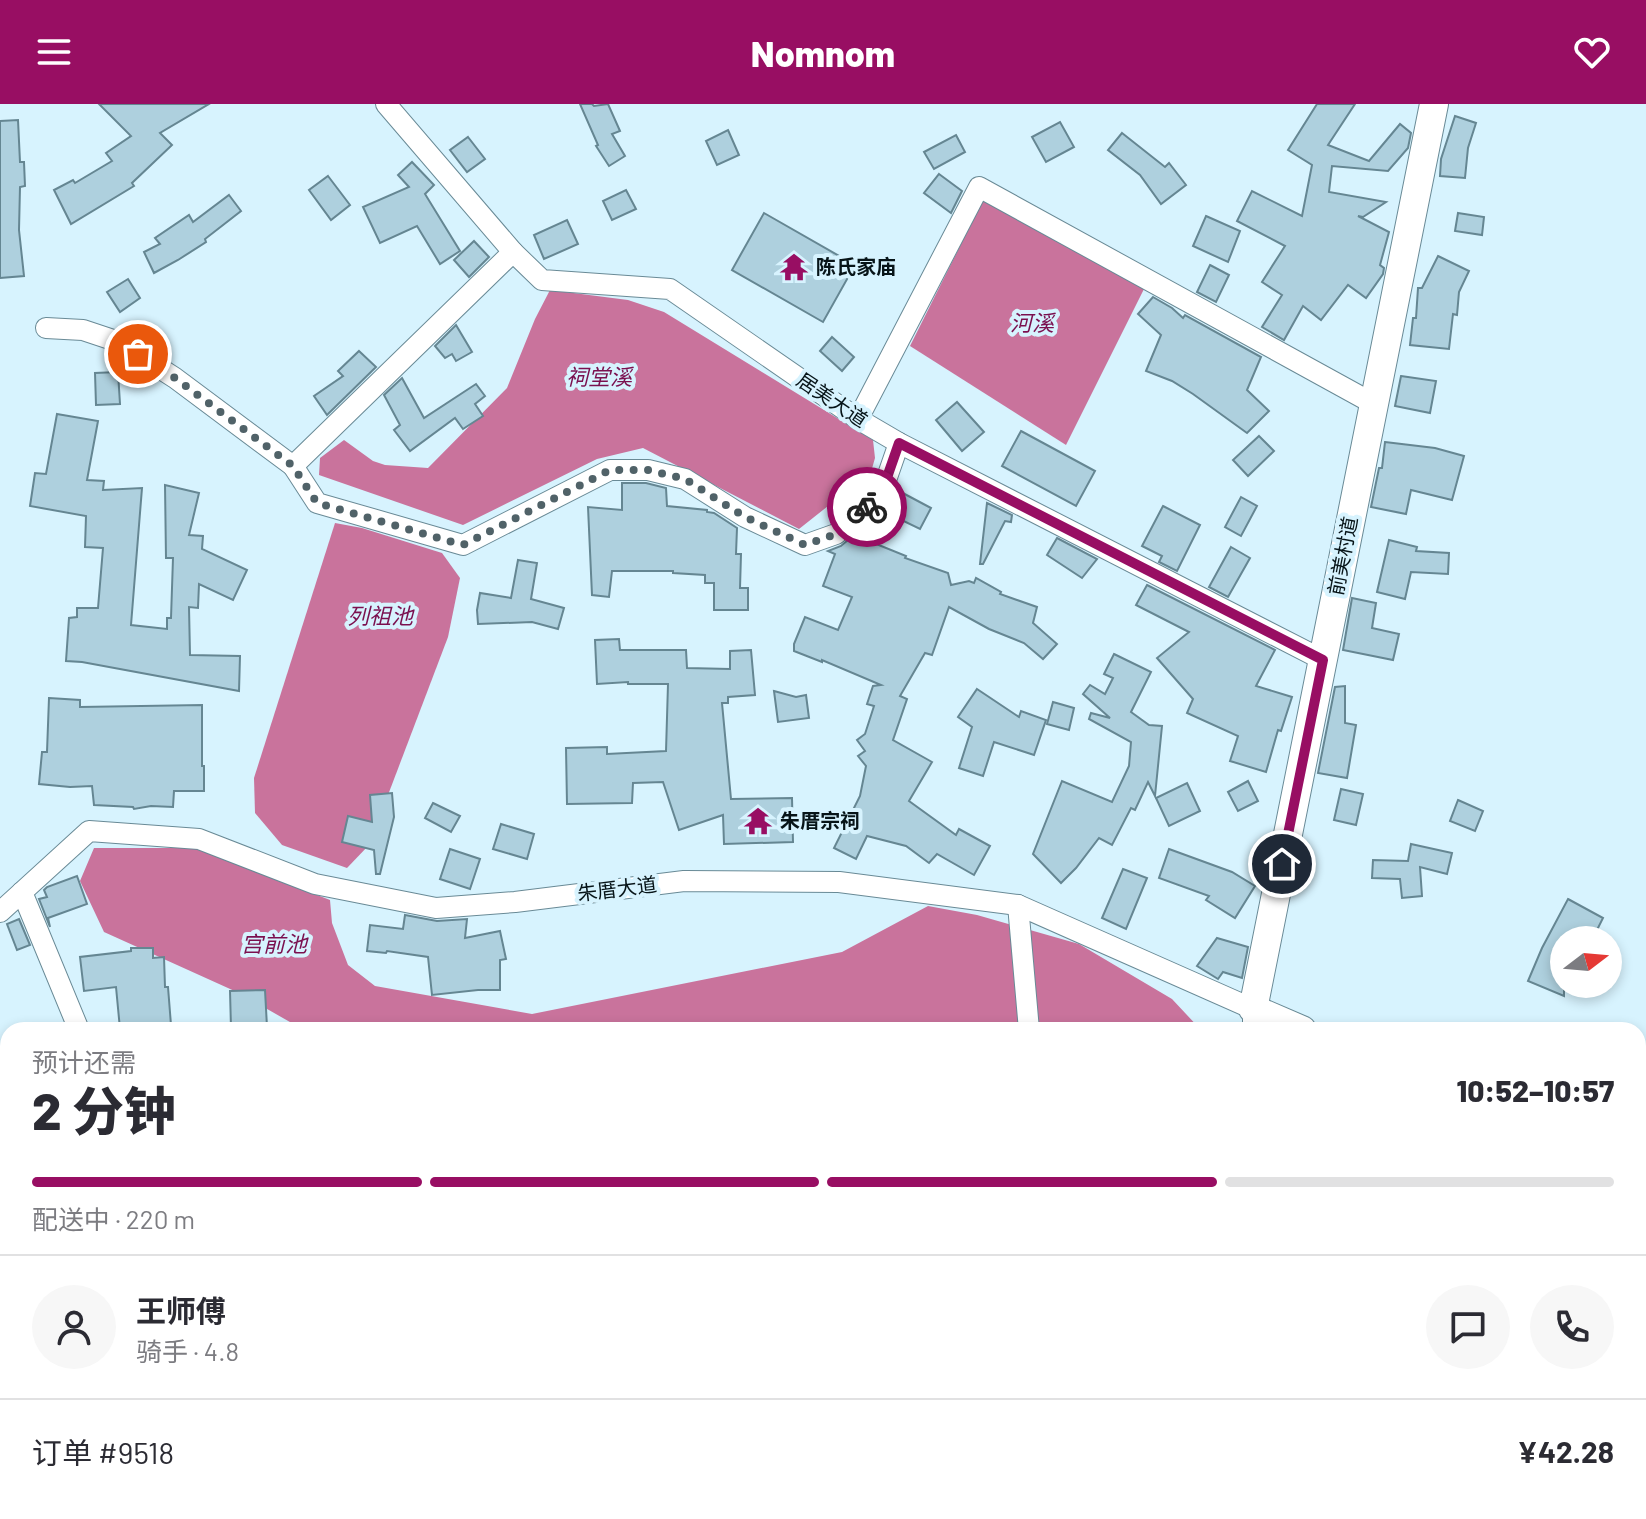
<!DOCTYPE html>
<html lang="zh">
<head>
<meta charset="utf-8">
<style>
	:root { --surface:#fff; --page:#f7f7f7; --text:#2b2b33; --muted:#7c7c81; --line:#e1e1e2; --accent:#980e63 }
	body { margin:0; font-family:Barlow,"Noto Sans SC",sans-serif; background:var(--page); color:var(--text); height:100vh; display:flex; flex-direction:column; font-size:30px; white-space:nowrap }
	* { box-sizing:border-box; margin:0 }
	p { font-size:26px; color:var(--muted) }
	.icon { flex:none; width:44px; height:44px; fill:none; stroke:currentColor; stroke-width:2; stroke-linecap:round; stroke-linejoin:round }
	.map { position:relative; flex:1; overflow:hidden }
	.panel { position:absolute; left:0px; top:918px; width:1646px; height:498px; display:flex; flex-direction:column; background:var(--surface); border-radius:24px 24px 0 0; box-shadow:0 4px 12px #0003 }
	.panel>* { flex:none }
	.needle { width:52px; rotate:74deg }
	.buttons { position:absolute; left:1550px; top:822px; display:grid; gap:16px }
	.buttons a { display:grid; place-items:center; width:72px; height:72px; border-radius:50%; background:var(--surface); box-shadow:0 4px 12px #0003; font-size:40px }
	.pin { position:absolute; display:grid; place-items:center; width:68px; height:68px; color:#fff; margin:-34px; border:4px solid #fff; border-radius:50%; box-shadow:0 2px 8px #0007 }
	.courier { position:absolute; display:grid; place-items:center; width:80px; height:80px; margin:-40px; border:6px solid #980e63; border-radius:50%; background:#fff; color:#222; box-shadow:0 2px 10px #0007 }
	.headline em { font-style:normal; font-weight:800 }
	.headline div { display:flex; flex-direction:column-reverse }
	.headline { display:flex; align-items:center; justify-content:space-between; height:136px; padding:0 32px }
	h1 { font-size:52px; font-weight:800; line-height:60px }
	.bar { display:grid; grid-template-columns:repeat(4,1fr); gap:12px 8px; align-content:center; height:96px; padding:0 32px }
	.bar i { height:10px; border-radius:6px; background:var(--line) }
	.bar .active { background:var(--accent) }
	.bar p { grid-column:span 4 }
	.line { display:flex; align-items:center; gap:20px; padding:0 32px; border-top:2px solid var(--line) }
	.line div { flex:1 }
	.round { display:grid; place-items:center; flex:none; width:84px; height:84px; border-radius:42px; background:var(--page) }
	header { display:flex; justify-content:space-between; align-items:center; height:104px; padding:0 32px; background:var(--accent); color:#fff; font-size:36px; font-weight:800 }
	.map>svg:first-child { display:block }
</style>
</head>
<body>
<header><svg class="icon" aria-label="menu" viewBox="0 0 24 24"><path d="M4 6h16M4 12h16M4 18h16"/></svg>Nomnom<svg class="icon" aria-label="heart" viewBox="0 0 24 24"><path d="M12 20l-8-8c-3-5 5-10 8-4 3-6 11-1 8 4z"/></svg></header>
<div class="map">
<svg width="1646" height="1415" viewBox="0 0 1646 1415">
	<rect width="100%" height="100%" fill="#d7f3fe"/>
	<g fill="#f6c5da">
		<polygon points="1638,1314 1646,1315 1646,1415 1507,1415 1512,1408 1638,1408"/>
		<polygon points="1297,1408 1464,1408 1461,1415 1297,1415"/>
	</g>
	<g fill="#c9739c">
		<polygon points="984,94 1144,185 1066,341 910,242"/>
		<polygon points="550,186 628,196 664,208 873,336 875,354 871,368 799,425 643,344 597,355 463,421 319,371 320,354 344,336 373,357 385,361 428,364 507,284 535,215"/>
		<polygon points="335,419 362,424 442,449 460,474 448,533 369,741 347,764 282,741 255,709 254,674"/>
		<polygon points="94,744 196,744 330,796 332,819 348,861 375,882 532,910 842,848 928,802 977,811 1079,840 1172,895 1201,926 304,926 239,889 104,828 80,777"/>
	</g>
	<g fill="#aed0de" stroke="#658692" stroke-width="2">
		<polygon points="99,0 209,0 160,29 172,41 132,79 134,82 71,120 54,86 73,76 75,79 112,57 106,49 131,32"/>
		<polygon points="580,0 592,0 594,2 608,0 620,27 612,30 625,52 609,62 596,42 598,41"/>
		<polygon points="1317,0 1355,0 1328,41 1369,57 1400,20 1411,29 1408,44 1388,67 1332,62 1329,88 1386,98 1363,113 1358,112 1389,128 1380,161 1384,164 1383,170 1366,194 1348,181 1321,216 1303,202 1284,236 1262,223 1282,191 1262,178 1285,142 1237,117 1252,87 1302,112 1312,61 1288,46"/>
		<polygon points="1455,12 1476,19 1468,44 1465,74 1440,72 1441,55"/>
		<polygon points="18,16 20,58 24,58 25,82 20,83 19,126 24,172 0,174 0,17"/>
		<polygon points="1060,18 1074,43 1046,58 1032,33"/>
		<polygon points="728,26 739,51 717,61 706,37"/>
		<polygon points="1122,29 1165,63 1169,59 1186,81 1161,100 1140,71 1108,46"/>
		<polygon points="956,31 965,48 934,65 924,48"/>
		<polygon points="468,33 485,55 467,68 450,46"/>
		<polygon points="412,58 434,81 425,90 460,147 440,160 417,122 380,139 363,103 409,83 398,71"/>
		<polygon points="939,70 962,87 951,109 924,89"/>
		<polygon points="328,72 350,101 331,116 309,86"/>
		<polygon points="626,86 636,105 612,116 603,97"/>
		<polygon points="229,91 241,107 205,135 206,138 178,156 154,169 144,148 160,140 155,134 189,111 193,118"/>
		<polygon points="764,109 855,161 823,218 732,166"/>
		<polygon points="1458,109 1484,113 1482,131 1455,127"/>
		<polygon points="1206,112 1240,127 1228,158 1193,142"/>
		<polygon points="567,116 578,140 544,155 534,131"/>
		<polygon points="474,137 489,153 469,173 454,156"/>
		<polygon points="1438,152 1469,167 1459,188 1457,211 1453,210 1449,245 1410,241 1413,214 1416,214 1418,184 1422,184"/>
		<polygon points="1210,161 1229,171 1216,198 1197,188"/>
		<polygon points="128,175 140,194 120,208 107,188"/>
		<polygon points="1153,193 1172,204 1183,214 1185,211 1261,253 1247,286 1269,307 1247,329 1193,290 1172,277 1146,267 1161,231 1138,210"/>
		<polygon points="456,221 472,248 456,257 452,250 445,254 435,242"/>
		<polygon points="832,233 854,253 842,267 820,247"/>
		<polygon points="359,247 376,263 327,311 314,292 343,272 338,267"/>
		<polygon points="118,268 120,300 96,301 95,269"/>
		<polygon points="1401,272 1436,277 1430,309 1395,302"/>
		<polygon points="402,274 424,314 476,280 485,292 475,300 483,312 463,325 455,314 410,347 394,326 400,321 384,291"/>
		<polygon points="957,298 984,328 962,347 936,316"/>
		<polygon points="57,310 98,317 87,376 104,377 103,386 142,384 131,521 167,525 167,514 171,514 173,454 166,454 165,381 199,389 189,431 203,432 202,445 247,466 233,496 199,480 198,504 189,503 190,551 240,552 239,587 82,558 66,557 69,514 77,513 77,504 98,504 103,444 85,443 86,412 30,402 35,369 46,370"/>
		<polygon points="1021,327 1095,367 1076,402 1002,362"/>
		<polygon points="1259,332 1274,347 1248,372 1233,356"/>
		<polygon points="1385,338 1435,344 1464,352 1452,396 1411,386 1406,410 1371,403 1379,364 1382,364"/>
		<polygon points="622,379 646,379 666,384 667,402 707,406 707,408 714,409 737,424 736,450 741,450 740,484 748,484 748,506 714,506 714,479 705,479 705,471 673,469 673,467 612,467 609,493 592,491 588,403 622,406"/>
		<polygon points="899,387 931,404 920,425 887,409"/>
		<polygon points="1241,393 1257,402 1241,432 1225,423"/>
		<polygon points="987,399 1012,411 1011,418 1005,417 983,460 980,460"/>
		<polygon points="1163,402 1200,421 1177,467 1159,458 1162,452 1142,442"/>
		<polygon points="854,431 906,452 905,454 948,469 951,481 969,477 974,479 976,474 1001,488 1000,490 1037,503 1033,519 1057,540 1043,555 1024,539 989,525 949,503 932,551 925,549 900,592 907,595 893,636 932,658 909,697 956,731 959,725 990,742 974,771 937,750 929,759 906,742 867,732 856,755 834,744 860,692 866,662 858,652 865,647 857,636 865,630 874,602 867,600 873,582 881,581 822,556 822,558 794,547 794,540 805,513 838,526 852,493 823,482 835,450 828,447 841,442"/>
		<polygon points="1057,434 1097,455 1082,474 1047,451"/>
		<polygon points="1389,436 1417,443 1416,447 1449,449 1448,470 1411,468 1405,495 1377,488"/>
		<polygon points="1231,443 1250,454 1228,493 1209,483"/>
		<polygon points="518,456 537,459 531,495 564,504 558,525 532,518 478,520 477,506 480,489 511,494"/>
		<polygon points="1147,481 1275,546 1256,582 1292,593 1281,627 1278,626 1266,668 1230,657 1238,632 1187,609 1193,595 1157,554 1189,528 1136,501"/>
		<polygon points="1352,494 1376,499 1372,524 1399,530 1393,556 1343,546"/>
		<polygon points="619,535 620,546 686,546 687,564 730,565 730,547 751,546 755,591 728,593 728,599 722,599 731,695 792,694 793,738 724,740 723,711 679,726 663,678 633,679 632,699 567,700 566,644 607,643 607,650 666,647 668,580 628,580 628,578 597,580 595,536"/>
		<polygon points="1114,550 1151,568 1131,608 1149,621 1162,622 1155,692 1148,678 1135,706 1131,704 1112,741 1099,734 1076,764 1061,779 1033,750 1062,677 1112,698 1129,662 1131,638 1089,615 1091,609 1110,614 1083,590 1090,581 1105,590 1113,574 1104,570"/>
		<polygon points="1345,582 1345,619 1356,621 1347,674 1318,669 1335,583"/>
		<polygon points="977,585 1019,613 1021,607 1046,616 1034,651 994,638 983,672 959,664 972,623 958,613"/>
		<polygon points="774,587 796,593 806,591 809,614 778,618"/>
		<polygon points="49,594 80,596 80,603 202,601 202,662 204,662 204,687 174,687 173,703 151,702 134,705 133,703 94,701 92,682 70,683 39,680 42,648 47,648"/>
		<polygon points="1053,598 1074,604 1069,626 1047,620"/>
		<polygon points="1248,677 1258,697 1238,707 1228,688"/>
		<polygon points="1187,679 1200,707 1169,722 1156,694"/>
		<polygon points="1341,685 1363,690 1356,721 1334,716"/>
		<polygon points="392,689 394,713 380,770 376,770 374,746 342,738 348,712 372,718 370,691"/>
		<polygon points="1458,696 1483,707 1475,727 1450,717"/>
		<polygon points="433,699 460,712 451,728 425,714"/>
		<polygon points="501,720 534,730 527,755 493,745"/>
		<polygon points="1411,740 1452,749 1447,770 1420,763 1422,792 1402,794 1400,775 1372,774 1373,756 1408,757"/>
		<polygon points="450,745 480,755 470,785 440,775"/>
		<polygon points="1169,745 1232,768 1255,782 1235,814 1206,796 1209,792 1159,774"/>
		<polygon points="1123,765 1147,774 1126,825 1102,814"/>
		<polygon points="77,772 87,800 48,814 50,823 39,795 47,793 44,786 47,783"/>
		<polygon points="1568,795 1603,814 1592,836 1564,836 1564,892 1528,877 1542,844"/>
		<polygon points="405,811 437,817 467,815 465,834 500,827 506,855 500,856 500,886 478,886 432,891 428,853 387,847 386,849 367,847 370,821 403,825"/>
		<polygon points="19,815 30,841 17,846 7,820"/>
		<polygon points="1217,834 1248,843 1242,874 1223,868 1218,875 1197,862"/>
		<polygon points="131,844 153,844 153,854 164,853 165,883 168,883 171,921 120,925 116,883 84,887 80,853 131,847"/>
		<polygon points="265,886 267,923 231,924 230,887"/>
	</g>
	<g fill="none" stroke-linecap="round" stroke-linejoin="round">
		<defs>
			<g id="lane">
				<polyline points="1638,1281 1646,1282"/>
				<polyline points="1471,1415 1474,1408"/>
			</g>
			<g id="street">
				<polyline points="386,0 513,148 542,176 670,185 858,315 899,339 1323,556"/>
				<polyline points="513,148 293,362 317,399 463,441 610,366 648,366 685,375 745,413 805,441 836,430 868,402 884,382 899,339"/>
				<polyline points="46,224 83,226 119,238 175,274 293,362"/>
				<polyline points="858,315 979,83 1374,300"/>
				<polyline points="22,788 79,926"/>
				<polyline points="1018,801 1029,926"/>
				<polyline points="0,808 89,727 199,735 315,780 436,804 515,798 684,777 839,778 1018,801 1253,905 1253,926"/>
				<polyline points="1265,1408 1265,1415"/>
			</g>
			<g id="secondary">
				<polyline points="1302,926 1253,905 1434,0"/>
				<polyline points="1638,1072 1646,1075"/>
			</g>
		</defs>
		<use href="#lane" stroke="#698a96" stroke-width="12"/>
		<use href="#street" stroke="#698a96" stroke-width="22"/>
		<use href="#secondary" stroke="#698a96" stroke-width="30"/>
		<use href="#lane" stroke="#fff" stroke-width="10"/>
		<use href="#street" stroke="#fff" stroke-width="20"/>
		<use href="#secondary" stroke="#fff" stroke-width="28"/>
	</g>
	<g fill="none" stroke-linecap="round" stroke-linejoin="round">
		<polyline stroke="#506268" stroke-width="8" stroke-dasharray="0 14.4" points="138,250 175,274 293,362 317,399 463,441 610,366 648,366 685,375 745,413 805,441 836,430 867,403"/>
		<polyline stroke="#980e63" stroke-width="10" points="867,403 884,382 899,339 1323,556 1282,760"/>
	</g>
	<defs>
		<symbol id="temple-bare" viewBox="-9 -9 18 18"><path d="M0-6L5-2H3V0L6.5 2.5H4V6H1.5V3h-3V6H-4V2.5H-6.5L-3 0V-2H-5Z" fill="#980e63" stroke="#d7f3fe" stroke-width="2.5" paint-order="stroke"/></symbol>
	</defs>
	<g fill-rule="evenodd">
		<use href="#temple-bare" x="774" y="143" width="40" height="40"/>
		<use href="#temple-bare" x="738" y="697" width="40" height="40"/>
	</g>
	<g text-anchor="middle" stroke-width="8" stroke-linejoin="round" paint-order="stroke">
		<g font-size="20" font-weight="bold" fill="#071418" stroke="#d7f3fe" text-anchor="start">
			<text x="816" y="170">陈氏家庙</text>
			<text x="780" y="724">朱厝宗祠</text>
		</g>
		<g font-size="20" fill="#071418" stroke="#d7f3fe">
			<text transform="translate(832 296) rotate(34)" y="7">居美大道</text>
			<text transform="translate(1343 452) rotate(-79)" y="7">前美村道</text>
			<text transform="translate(617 785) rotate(-7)" y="7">朱厝大道</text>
		</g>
		<g font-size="22" font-style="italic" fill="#7a104f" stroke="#d7f3fe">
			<text x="1032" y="227">河溪</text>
			<text x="599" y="281">祠堂溪</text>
			<text x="380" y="520">列祖池</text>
			<text x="274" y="848">宫前池</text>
		</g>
	</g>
</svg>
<div class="buttons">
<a><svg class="needle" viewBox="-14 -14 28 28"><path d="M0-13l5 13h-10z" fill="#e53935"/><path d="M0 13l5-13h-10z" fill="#7c7c81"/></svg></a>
</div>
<div class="pin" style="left:138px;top:250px;background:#ea580c"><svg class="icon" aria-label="bag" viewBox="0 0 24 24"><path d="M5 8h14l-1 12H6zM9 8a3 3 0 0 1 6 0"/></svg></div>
<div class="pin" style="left:1282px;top:760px;background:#1f2937"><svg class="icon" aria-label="home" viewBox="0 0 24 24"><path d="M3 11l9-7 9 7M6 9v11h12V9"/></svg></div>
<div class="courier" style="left:867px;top:403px"><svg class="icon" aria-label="bike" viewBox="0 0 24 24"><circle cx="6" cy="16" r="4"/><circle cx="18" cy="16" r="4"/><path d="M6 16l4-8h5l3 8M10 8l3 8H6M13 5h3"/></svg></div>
<section class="panel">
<div class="headline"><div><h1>2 分钟</h1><p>预计还需</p></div><em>10:52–10:57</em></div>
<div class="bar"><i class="active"></i><i class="active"></i><i class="active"></i><i></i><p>配送中 · 220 m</p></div>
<div class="line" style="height:144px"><a class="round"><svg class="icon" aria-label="person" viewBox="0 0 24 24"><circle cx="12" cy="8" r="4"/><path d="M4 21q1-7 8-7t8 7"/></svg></a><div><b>王师傅</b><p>骑手 · 4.8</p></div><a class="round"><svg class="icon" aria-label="chat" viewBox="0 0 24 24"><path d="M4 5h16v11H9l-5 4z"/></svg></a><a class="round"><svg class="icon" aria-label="phone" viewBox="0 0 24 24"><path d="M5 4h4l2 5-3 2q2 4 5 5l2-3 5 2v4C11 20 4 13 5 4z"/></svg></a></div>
<div class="line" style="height:104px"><div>订单 #9518</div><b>¥42.28</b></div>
</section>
</div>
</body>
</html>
